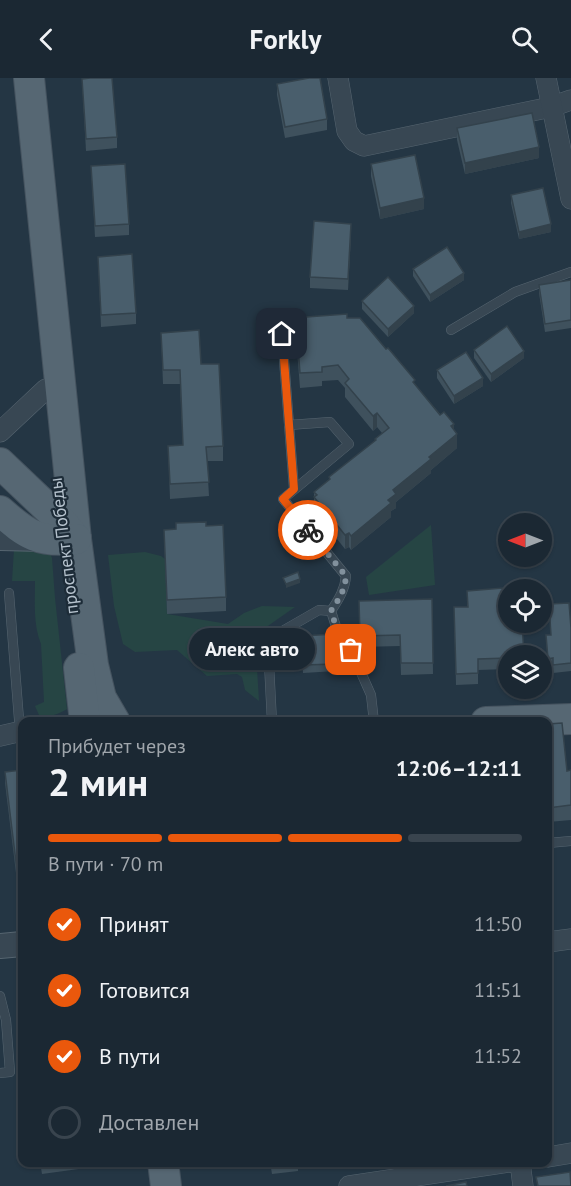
<!DOCTYPE html>
<html lang="ru">
<head>
<meta charset="utf-8">
<style>
	:root { --surface:#1b2833; --page:#28343f; --text:#f1f3f6; --muted:#a0a6ac; --line:#39444e; --accent:#ea580c }
	body { margin:0; font-family:"PT Sans",sans-serif; background:var(--page); color:var(--text); height:100vh; display:flex; flex-direction:column; font-size:22px; white-space:nowrap }
	* { box-sizing:border-box; margin:0 }
	p { font-size:20px; color:var(--muted) }
	.icon { flex:none; width:33px; height:33px; fill:none; stroke:currentColor; stroke-width:2; stroke-linecap:round; stroke-linejoin:round }
	.map { position:relative; flex:1; overflow:hidden }
	.drawer { position:absolute; left:18px; top:639px; width:534px; height:450px; display:flex; flex-direction:column; background:var(--surface); border-radius:12px; box-shadow:0 2px 4px #0004,0 0 0 2px var(--line) }
	.drawer>* { flex:none }
	.needle { width:39px; rotate:270deg }
	.controls { position:absolute; left:498px; top:435px; display:grid; gap:12px }
	.controls a { display:grid; place-items:center; width:54px; height:54px; border-radius:50%; background:var(--surface); box-shadow:0 2px 4px #0004,0 0 0 2px var(--line); font-size:30px }
	.pin { position:absolute; display:grid; place-items:center; width:51px; height:51px; color:#fff; margin:-26px; border-radius:12px; box-shadow:0 3px 9px #0006 }
	.courier { position:absolute; display:grid; place-items:center; width:60px; height:60px; margin:-30px; border:4px solid #ea580c; border-radius:50%; background:#fff; color:#222; box-shadow:0 2px 8px #0007 }
	.bubble { position:absolute; height:42px; border-radius:21px; background:var(--surface); box-shadow:0 2px 4px #0004,0 0 0 2px var(--line); font-size:20px; font-weight:600; line-height:42px; text-align:center }
	.headline em { font-style:normal; font-weight:600 }
	.headline div { display:flex; flex-direction:column-reverse }
	.headline { display:flex; align-items:center; justify-content:space-between; height:102px; padding:0 30px }
	h1 { font-size:39px; font-weight:600; line-height:45px }
	.bar { display:grid; grid-template-columns:repeat(4,1fr); gap:9px 6px; align-content:center; height:72px; padding:0 30px }
	.bar i { height:8px; border-radius:4px; background:var(--line) }
	.bar .selected { background:var(--accent) }
	.bar p { grid-column:span 4 }
	ol { padding:0 30px; list-style:none }
	li { display:flex; align-items:center; gap:18px; height:66px }
	li p { margin-inline-start:auto }
	li .icon { padding:6px; border-radius:50%; background:var(--accent); color:#fff; stroke-width:4 }
	li:last-child { color:var(--muted) }
	li i { width:33px; height:33px; border:3px solid var(--line); border-radius:50% }
	header { display:flex; justify-content:space-between; align-items:center; height:78px; padding:0 30px; background:var(--surface); font-size:27px; font-weight:600 }
	.map>svg:first-child { display:block }
</style>
</head>
<body>
<header><svg class="icon" aria-label="back" viewBox="0 0 24 24"><path d="M15 5l-7 7 7 7"/></svg>Forkly<svg class="icon" aria-label="search" viewBox="0 0 24 24"><circle cx="10" cy="10" r="6"/><path d="M15 15l6 6"/></svg></header>
<div class="map">
<svg width="571" height="1108" viewBox="0 0 571 1108">
	<rect width="100%" height="100%" fill="#243644"/>
	<g fill="#264544">
		<polygon points="431,447 435,507 369,517 366,499"/>
		<path d="M48 470 52 480 55 520 67 631C58 636 50 640 39 637L35 628 44 624 41 566C33 546 35 524 35 503H12L14 471Z"/>
		<polygon points="145,474 161,478 165,481 167,536 228,546 244,535 262,528 295,529 255,557 259,623 245,612 242,599 237,596 207,598 177,572 135,574 123,566 114,528 108,477"/>
	</g>
	<g fill="none" stroke-linecap="round" stroke-linejoin="round">
		<defs>
			<g id="service">
				<polyline points="451,252 515,214 571,194"/>
				<polyline points="282,256 294,411"/>
				<path d="M289 347 330 344 349 366 283 421 346 498C345 511 339 521 331 533L339 558 351 572 371 617 374 644"/>
				<polyline points="9,515 20,654"/>
				<polyline points="272,644 268,566 272,559 319,532 331,533"/>
				<polyline points="548,765 571,763"/>
				<polyline points="0,918 6,942 10,994 0,995"/>
			</g>
			<g id="minor">
				<polyline points="338,0 347,53 354,63 364,68 551,29 571,22"/>
				<polyline points="546,0 571,121"/>
				<polyline points="0,354 46,311"/>
				<polyline points="0,658 22,653"/>
				<polyline points="548,864 571,861"/>
				<polyline points="548,1079 571,1075"/>
				<polyline points="520,1084 523,1108"/>
				<polyline points="349,1108 510,1084"/>
			</g>
			<g id="tertiary">
				<polyline points="0,460 43,461"/>
				<polyline points="0,868 22,866"/>
			</g>
			<g id="primary">
				<polyline points="29,0 76,461 93,587 101,620 115,644"/>
				<polyline points="0,385 60,442 76,461"/>
				<path d="M0 433C27 457 39 465 76 461"/>
				<polyline points="79,590 85,644"/>
				<polyline points="486,644 571,641"/>
				<polyline points="163,1084 166,1108"/>
			</g>
		</defs>
		<use href="#service" stroke="#566570" stroke-width="10"/>
		<use href="#minor" stroke="#566570" stroke-width="21"/>
		<use href="#tertiary" stroke="#566570" stroke-width="26"/>
		<use href="#primary" stroke="#45535f" stroke-width="32"/>
		<use href="#service" stroke="#384753" stroke-width="9"/>
		<use href="#minor" stroke="#384753" stroke-width="20"/>
		<use href="#tertiary" stroke="#384753" stroke-width="24"/>
		<use href="#primary" stroke="#566773" stroke-width="30"/>
	</g>
	<g fill="#3f515d">
		<polygon points="82,1 117,59 117,70 86,73"/>
		<polygon points="277,6 327,41 327,52 285,60 277,17"/>
		<polygon points="457,50 539,80 465,96 457,62"/>
		<polygon points="371,86 424,131 380,141 371,98"/>
		<polygon points="91,88 129,146 129,157 95,159"/>
		<polygon points="511,117 551,154 519,161 511,125"/>
		<polygon points="351,157 348,212 310,210 310,199"/>
		<polygon points="98,179 136,235 136,246 101,249"/>
		<polygon points="413,191 464,202 430,224 413,198"/>
		<polygon points="571,202 571,250 545,254 539,215 539,207"/>
		<polygon points="362,223 414,235 388,259 362,231"/>
		<polygon points="347,240 415,307 454,352 457,370 431,392 431,395 396,424 396,430 391,433 391,439 351,472 349,469 345,471 337,461 335,462 321,445 321,442 314,434 314,414 329,402 329,399 375,363 375,361 382,355 377,349 373,353 345,319 345,310 338,302 322,303 322,308 300,310 296,259 296,244"/>
		<polygon points="161,255 201,286 223,368 223,383 207,383 209,418 170,421 168,368 183,368 180,306 163,306"/>
		<polygon points="474,272 524,280 491,304 474,280"/>
		<polygon points="437,292 483,308 454,326 437,300"/>
		<polygon points="176,451 226,519 226,533 167,536 164,452"/>
		<polygon points="467,513 504,525 508,578 508,592 508,591 478,592 478,606 456,607 454,529 467,529"/>
		<polygon points="432,521 433,596 401,597 400,568 360,569 359,523"/>
		<polygon points="549,526 571,550 571,593 553,595 553,588 548,588 546,557 551,557"/>
		<polygon points="301,566 336,586 336,593 303,595"/>
		<polygon points="548,646 567,693 571,692 571,742 548,744"/>
		<polygon points="22,692 22,836 21,836 5,705 5,694"/>
		<polygon points="17,903 22,903 22,929 19,930"/>
		<polygon points="40,1084 86,1084 86,1090 42,1096"/>
		<polygon points="270,1084 298,1084 298,1093 272,1096"/>
		<polygon points="318,1084 347,1084 347,1088 319,1091"/>
		<polygon points="362,1084 375,1084 363,1087"/>
	</g>
	<g fill="#33424c">
		<polygon points="539,69 539,80 465,96 465,85"/>
		<polygon points="424,120 424,131 380,141 380,130"/>
		<polygon points="351,146 351,157 348,212 348,201"/>
		<polygon points="551,146 551,154 519,161 519,154"/>
		<polygon points="464,195 464,202 430,224 430,217"/>
		<polygon points="414,228 414,235 388,259 388,251"/>
		<polygon points="524,273 524,280 491,304 491,296"/>
		<polygon points="483,300 483,308 454,326 454,318"/>
		<polygon points="377,335 377,349 373,353 373,338"/>
		<polygon points="454,346 454,359 457,356 457,370 431,392 431,395 396,424 396,430 391,433 391,439 351,472 351,458 388,422 393,412 429,379 451,348"/>
		<polygon points="337,447 337,461 335,462 335,448"/>
		<polygon points="349,455 349,469 345,471 345,457"/>
		<polygon points="300,501 300,505 286,510 286,506"/>
	</g>
	<g fill="#495e6c" stroke="#33424c" stroke-width="1.5">
		<polygon points="90,0 112,0 117,59 86,61 82,1"/>
		<polygon points="309,0 320,0 327,41 285,49 277,6"/>
		<polygon points="532,35 539,69 465,85 457,50"/>
		<polygon points="415,77 424,120 380,130 371,86"/>
		<polygon points="125,86 129,146 95,148 91,88"/>
		<polygon points="543,110 551,146 519,154 511,117"/>
		<polygon points="314,143 351,146 348,201 310,199"/>
		<polygon points="447,169 464,195 430,217 413,191"/>
		<polygon points="132,176 136,235 101,237 98,179"/>
		<polygon points="388,199 414,228 388,251 362,223"/>
		<polygon points="571,202 571,242 545,246 539,207"/>
		<polygon points="347,236 347,240 360,240 386,271 388,270 415,302 413,304 440,337 444,334 454,346 451,348 457,356 429,379 431,381 393,412 396,416 388,422 391,425 351,458 349,455 345,457 337,447 335,448 321,431 323,430 314,419 317,417 314,414 330,401 329,399 376,362 375,361 389,350 377,335 373,338 345,305 349,301 338,287 322,289 322,294 300,295 296,244 306,244 306,239"/>
		<polygon points="507,248 524,273 491,296 474,272"/>
		<polygon points="199,252 201,286 219,286 223,368 206,369 209,404 170,406 168,368 183,367 180,292 163,292 161,255"/>
		<polygon points="466,274 483,300 454,318 437,292"/>
		<polygon points="206,444 206,448 223,447 226,519 167,522 164,452 176,451 176,445"/>
		<polygon points="298,494 300,501 286,506 283,500"/>
		<polygon points="503,510 504,525 508,525 508,544 522,544 524,578 508,578 508,581 508,580 478,581 478,595 456,596 454,529 468,529 467,513"/>
		<polygon points="432,521 433,585 401,585 400,557 360,558 359,523"/>
		<polygon points="569,525 571,550 571,585 553,587 553,580 548,581 546,557 551,557 549,526"/>
		<polygon points="335,556 336,586 303,587 301,558"/>
		<polygon points="562,645 567,693 571,692 571,727 548,730 548,646"/>
		<polygon points="22,692 22,825 21,825 5,694"/>
		<polygon points="17,903 22,903 22,922 19,922"/>
		<polygon points="41,1084 70,1084 42,1088"/>
		<polygon points="271,1084 298,1084 298,1085 272,1088"/>
		<polygon points="570,1094 571,1108 538,1108 536,1099"/>
		<polygon points="466,1104 467,1108 446,1108"/>
	</g>
	<g fill="none" stroke-linecap="round" stroke-linejoin="round">
		<path stroke="#82919d" stroke-width="6" stroke-dasharray="0 10.8" d="M308 452 346 498C345 512 339 521 331 533L339 558 351 572"/>
		<polyline stroke="#ea580c" stroke-width="8" points="282,256 294,411 283,421 308,452"/>
	</g>
	<g text-anchor="middle" stroke-width="4.5" stroke-linejoin="round" paint-order="stroke">
		<g font-size="18" fill="#b5c2cd" stroke="#1d2c38">
			<text transform="translate(64 468) rotate(-97)" y="6">проспект Победы</text>
		</g>
	</g>
</svg>
<div class="controls">
<a><svg class="needle" viewBox="-14 -14 28 28"><path d="M0-13l5 13h-10z" fill="#e53935"/><path d="M0 13l5-13h-10z" fill="#a0a6ac"/></svg></a>
<a><svg class="icon" aria-label="locate" viewBox="0 0 24 24"><circle cx="12" cy="12" r="6"/><path d="M12 2v4M12 18v4M2 12h4M18 12h4"/></svg></a>
<a><svg class="icon" aria-label="layers" viewBox="0 0 24 24"><path d="M12 4l9 5-9 5-9-5zM3 14l9 5 9-5"/></svg></a>
</div>
<div class="pin" style="left:351px;top:572px;background:#ea580c"><svg class="icon" aria-label="bag" viewBox="0 0 24 24"><path d="M5 8h14l-1 12H6zM9 8a3 3 0 0 1 6 0"/></svg></div>
<div class="pin" style="left:282px;top:256px;background:#1f2937"><svg class="icon" aria-label="home" viewBox="0 0 24 24"><path d="M3 11l9-7 9 7M6 9v11h12V9"/></svg></div>
<div class="courier" style="left:308px;top:452px"><svg class="icon" aria-label="bike" viewBox="0 0 24 24"><circle cx="6" cy="16" r="4"/><circle cx="18" cy="16" r="4"/><path d="M6 16l4-8h5l3 8M10 8l3 8H6M13 5h3"/></svg></div>
<div class="bubble" style="left:189px;top:550px;width:126px">Алекс авто</div>
<section class="drawer">
<div class="headline"><div><h1>2 мин</h1><p>Прибудет через</p></div><em>12:06–12:11</em></div>
<div class="bar"><i class="selected"></i><i class="selected"></i><i class="selected"></i><i></i><p>В пути · 70 m</p></div>
<ol>
<li><svg class="icon" aria-label="check" viewBox="0 0 24 24"><path d="M5 12l5 5 9-10"/></svg>Принят<p>11:50</p></li>
<li><svg class="icon" aria-label="check" viewBox="0 0 24 24"><path d="M5 12l5 5 9-10"/></svg>Готовится<p>11:51</p></li>
<li><svg class="icon" aria-label="check" viewBox="0 0 24 24"><path d="M5 12l5 5 9-10"/></svg>В пути<p>11:52</p></li>
<li><i></i>Доставлен</li>
</ol>
</section>
</div>
</body>
</html>
